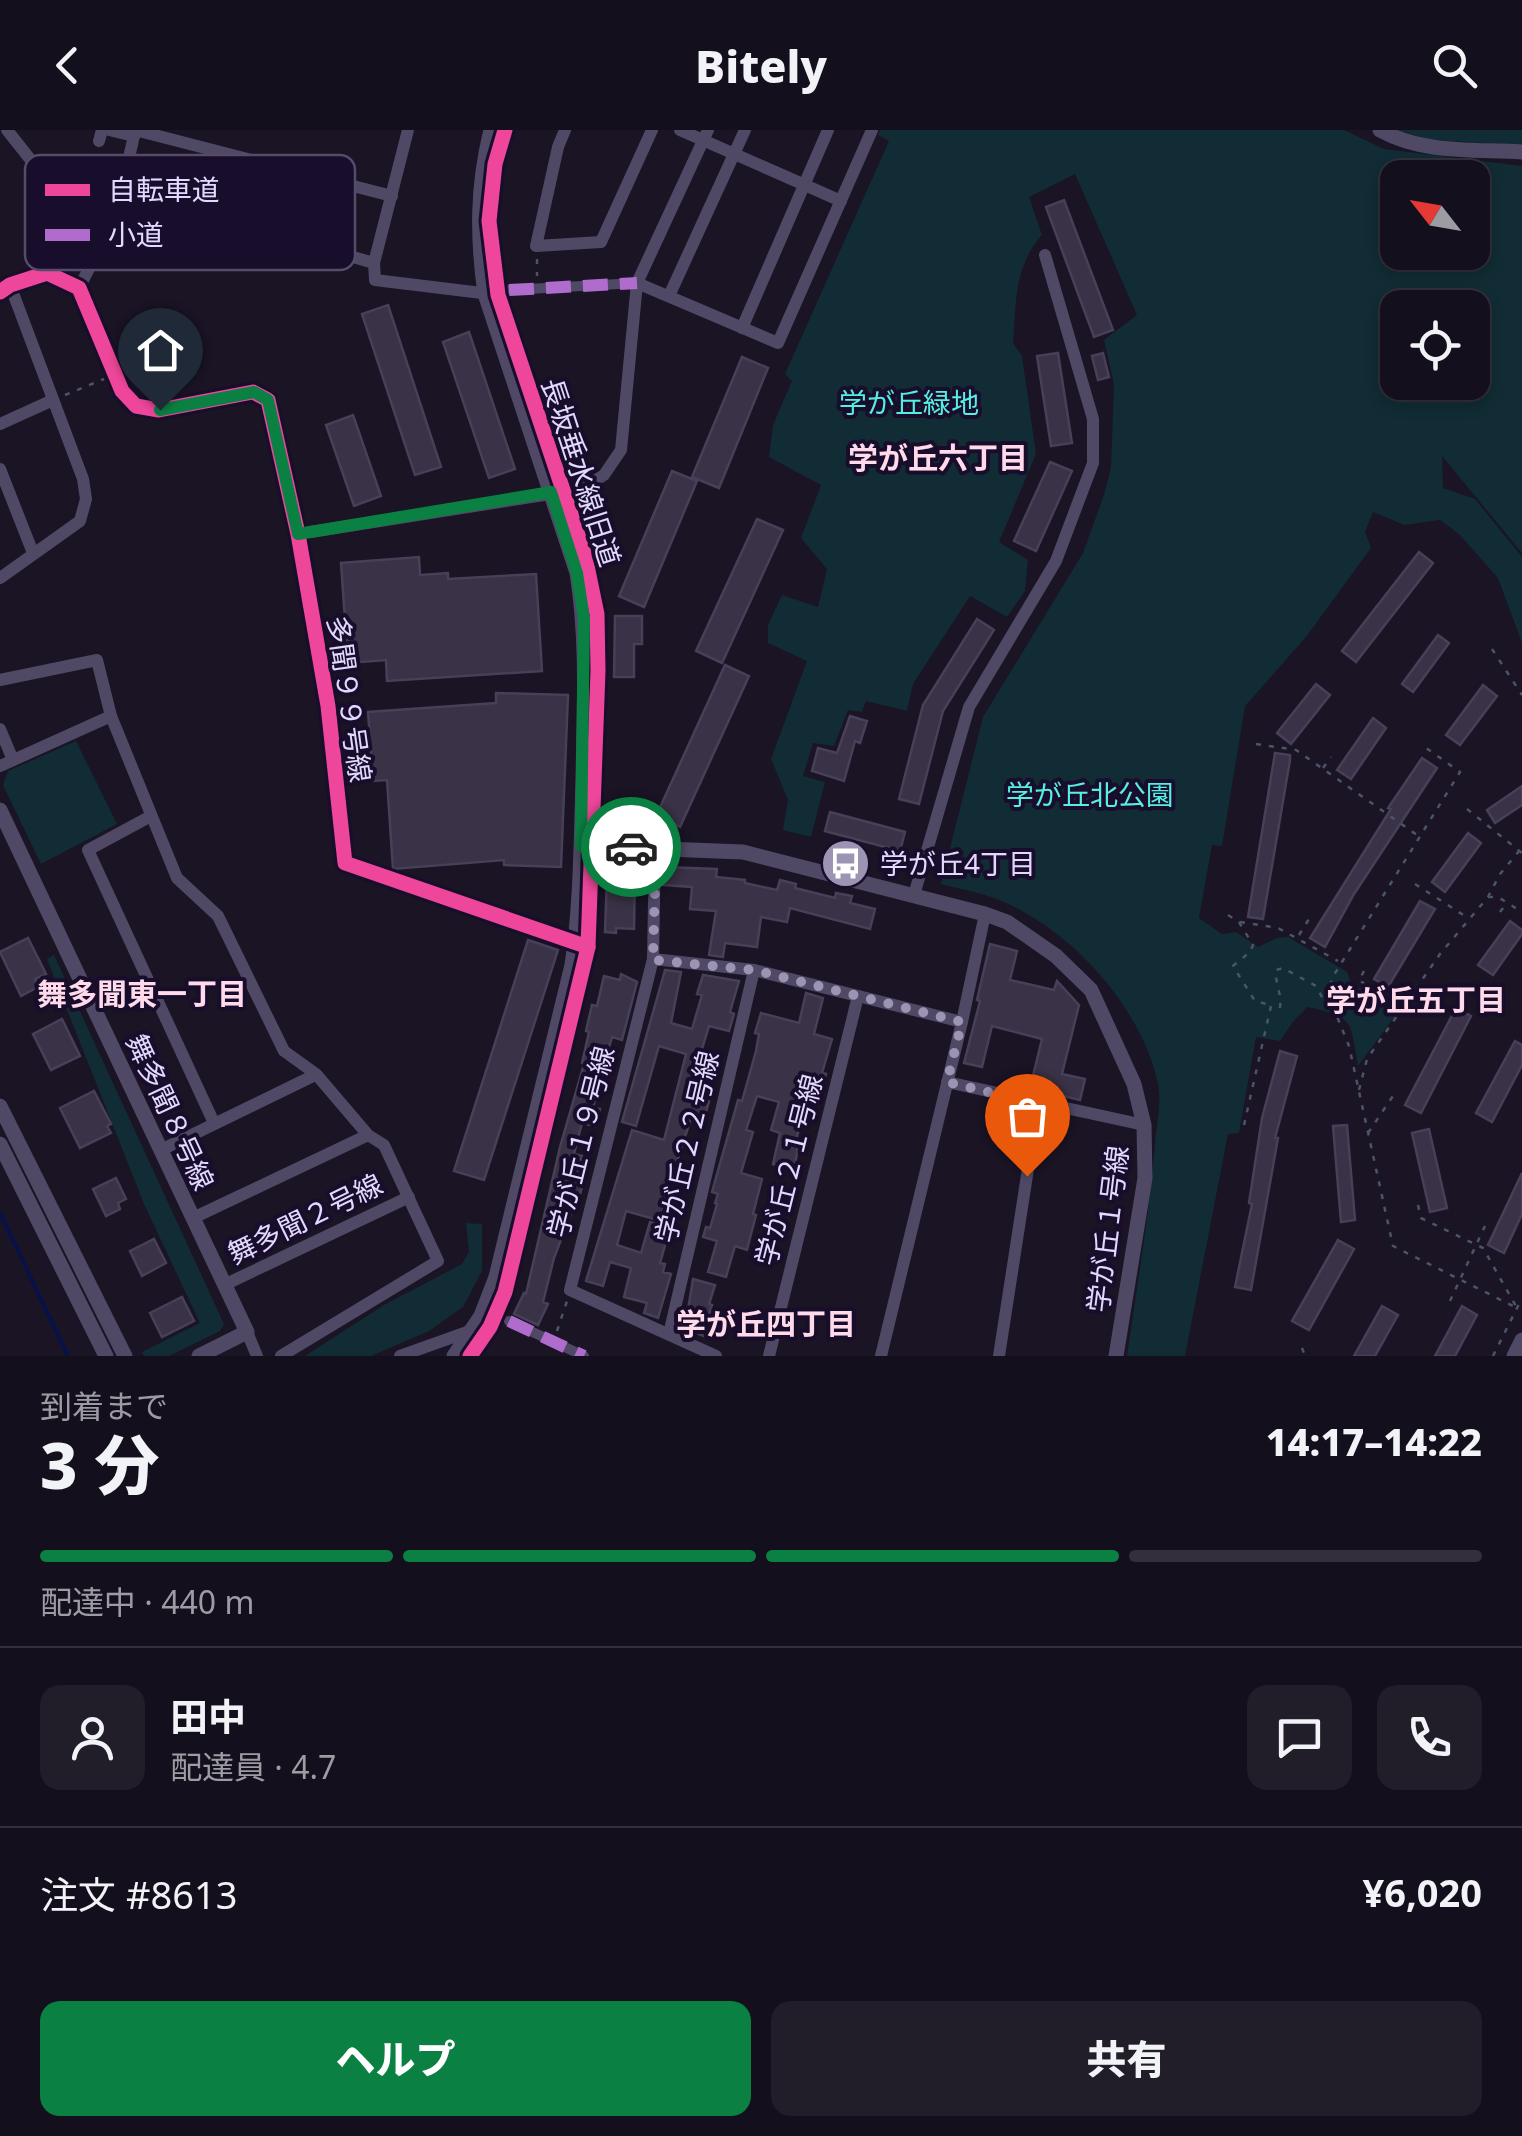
<!DOCTYPE html>
<html lang="ja">
<head>
<meta charset="utf-8">
<style>
	:root { --surface:#140f1c; --page:#211d29; --text:#f1f3f6; --muted:#9d9ca3; --line:#332f3b; --accent:#0b8043 }
	body { margin:0; font-family:"Noto Sans","Noto Sans JP",sans-serif; background:var(--page); color:var(--text); height:100vh; display:flex; flex-direction:column; font-size:38px; white-space:nowrap }
	* { box-sizing:border-box; margin:0 }
	p { font-size:32px; color:var(--muted) }
	.icon { flex:none; width:55px; height:55px; fill:none; stroke:currentColor; stroke-width:2; stroke-linecap:round; stroke-linejoin:round }
	.map { position:relative; height:1226px; overflow:hidden }
	.drawer { display:flex; flex-direction:column; background:var(--surface); flex:1 }
	.drawer>* { flex:none }
	.needle { width:65px; rotate:301deg }
	.controls { position:absolute; left:1380px; top:30px; display:grid; gap:20px }
	.controls a { display:grid; place-items:center; width:110px; height:110px; border-radius:20px; background:var(--surface); box-shadow:0 5px 15px #0003,0 0 0 2px var(--line); font-size:50px }
	.pin { position:absolute; display:grid; place-items:center; width:85px; height:85px; color:#fff; margin:-102px -42px; border-radius:50% 50% 50% 0; rotate:-45deg; box-shadow:0 0 10px #0007 }
	.pin .icon { rotate:45deg }
	.courier { position:absolute; display:grid; place-items:center; width:100px; height:100px; margin:-50px; border:8px solid #0b8043; border-radius:50%; background:#fff; color:#222; box-shadow:0 2px 12px #0007 }
	.overview em { font-style:normal; font-weight:800 }
	.overview div { display:flex; flex-direction:column-reverse }
	.overview { display:flex; align-items:center; justify-content:space-between; height:170px; padding:0 40px }
	h1 { font-size:65px; font-weight:800; line-height:75px }
	.bar { display:grid; grid-template-columns:repeat(4,1fr); gap:15px 10px; align-content:center; height:120px; padding:0 40px }
	.bar i { height:12px; border-radius:8px; background:var(--line) }
	.bar .on { background:var(--accent) }
	.bar p { grid-column:span 4 }
	.line { display:flex; align-items:center; gap:25px; padding:0 40px; border-top:2px solid var(--line) }
	.line div { flex:1 }
	.round { display:grid; place-items:center; flex:none; width:105px; height:105px; border-radius:20px; background:var(--page) }
	.cta { display:flex; gap:20px; margin-top:auto; padding:20px 40px }
	.cta a { flex:1; height:115px; border-radius:20px; background:var(--accent); color:#fff; font-size:40px; font-weight:800; line-height:115px; text-align:center }
	.cta a+a { background:var(--page); color:var(--text) }
	header { display:flex; justify-content:space-between; align-items:center; height:130px; padding:0 40px; background:var(--surface); font-size:45px; font-weight:800 }
	.map>svg:first-child { display:block }
</style>
</head>
<body>
<header><svg class="icon" aria-label="back" viewBox="0 0 24 24"><path d="M15 5l-7 7 7 7"/></svg>Bitely<svg class="icon" aria-label="search" viewBox="0 0 24 24"><circle cx="10" cy="10" r="6"/><path d="M15 15l6 6"/></svg></header>
<div class="map">
<svg width="1522" height="1226" viewBox="0 0 1522 1226">
	<rect width="100%" height="100%" fill="#1a1425"/>
	<g fill="#112c34" fill-rule="evenodd">
		<path d="M880 0H1344L1384 19 1522 36V423L1442 326 1443 358 1475 369 1522 427V513L1498 448 1459 404 1440 390 1404 395 1373 382 1365 402 1371 418 1306 507 1245 576 1222 716 1212 715 1199 788 1222 804 1236 802 1258 817 1277 808 1288 807 1347 842 1353 859 1366 857 1398 882 1358 936C1350 890 1355 887 1307 877L1292 893 1280 911 1256 907 1239 1003 1228 1004 1185 1226H1127C1137 1156 1149 1086 1155 1015 1156 996 1162 972 1158 954 1142 879 1075 804 1006 773 986 763 962 760 941 754L983 587 1083 423 1104 365 1111 337 1114 254 1104 210 1137 185 1075 44 1029 67 1042 105C1014 136 1016 174 1013 213L1022 226 1036 324 999 412 1028 430 1025 461 1007 487 970 466 913 554 907 581 866 571 862 582 848 580 834 616 813 613 803 646 825 652 811 707 783 700 788 670 771 629 807 531 768 513V495L782 465 818 477 827 439 801 408 821 355 769 327 773 295 792 251 785 244 889 11 878 5ZM1398 48H1472V122H1398ZM1398 178H1472V252H1398Z"/>
		<polygon points="1398,0 1522,0 1522,15 1430,10"/>
		<polygon points="76,611 117,694 41,734 3,655 8,641"/>
		<polygon points="54,825 224,1194 220,1201 169,1226 144,1226 142,1222 200,1193 144,1074 47,829"/>
		<polygon points="466,1093 482,1094 482,1141 463,1177 429,1201 371,1226 305,1226 384,1175 462,1134 469,1122"/>
	</g>
	<g fill="none" stroke-linecap="round" stroke-linejoin="round">
		<polyline stroke="#071249" stroke-width="4" points="0,1083 68,1226"/>
	</g>
	<g fill="#3a3246" stroke="#483f58" stroke-width="2.5">
		<polygon points="1064,70 1113,200 1094,207 1046,77"/>
		<polygon points="388,175 441,337 415,345 362,184"/>
		<polygon points="469,202 515,339 489,348 443,212"/>
		<polygon points="1058,223 1072,313 1051,316 1037,226"/>
		<polygon points="1103,223 1109,247 1098,250 1092,226"/>
		<polygon points="742,227 768,238 719,358 692,347"/>
		<polygon points="353,285 381,366 354,376 326,295"/>
		<polygon points="1050,332 1072,341 1036,421 1014,411"/>
		<polygon points="672,341 697,351 644,477 619,466"/>
		<polygon points="757,389 783,400 722,533 696,521"/>
		<polygon points="1419,422 1433,433 1356,532 1342,521"/>
		<polygon points="419,427 420,445 448,443 448,449 536,444 542,541 387,551 386,530 348,533 341,433"/>
		<polygon points="615,486 642,486 642,514 634,514 634,547 614,547"/>
		<polygon points="977,489 994,500 943,581 919,674 899,669 923,575"/>
		<polygon points="1438,505 1449,513 1413,562 1402,554"/>
		<polygon points="725,535 749,546 680,697 657,684"/>
		<polygon points="1316,554 1330,565 1291,614 1277,603"/>
		<polygon points="1483,555 1497,566 1460,615 1446,605"/>
		<polygon points="496,563 568,565 561,737 504,735 504,730 393,739 387,650 373,651 368,582 496,573"/>
		<polygon points="850,586 867,591 860,613 855,611 844,651 812,641 818,618 837,623"/>
		<polygon points="1373,588 1386,598 1351,649 1337,640"/>
		<polygon points="1275,623 1290,625 1290,630 1263,789 1248,787"/>
		<polygon points="1422,628 1437,638 1354,764 1325,817 1310,808 1391,679 1388,678"/>
		<polygon points="1522,656 1522,675 1495,693 1487,680"/>
		<polygon points="830,682 905,702 900,721 825,701"/>
		<polygon points="1468,703 1481,713 1445,762 1432,752"/>
		<polygon points="616,737 635,737 634,799 616,798 616,803 605,802 607,745"/>
		<polygon points="665,737 717,739 716,747 745,750 745,753 777,760 780,750 796,754 795,758 835,768 836,763 852,766 850,773 875,779 870,799 790,778 787,792 761,787 757,817 725,813 723,827 709,825 716,781 690,779 692,757 664,755"/>
		<polygon points="1420,771 1435,779 1388,857 1374,849"/>
		<polygon points="1510,791 1522,800 1522,804 1493,845 1478,835"/>
		<polygon points="28,808 46,844 35,849 38,857 21,866 0,822"/>
		<polygon points="528,810 558,820 484,1050 454,1041"/>
		<polygon points="990,814 1017,821 1010,850 1054,860 1057,851 1079,875 1062,944 1085,949 1080,970 1030,958 1042,909 992,896 982,937 964,933 980,871 977,870"/>
		<polygon points="665,840 681,842 671,893 692,899 702,865 697,864 703,845 739,851 730,882 734,884 729,901 709,896 699,929 714,933 703,969 709,971 705,986 693,982 665,1069 667,1070 661,1091 626,1081 617,1115 641,1123 650,1092 670,1098 660,1133 665,1134 663,1142 671,1144 658,1188 644,1183 647,1173 624,1167 631,1138 610,1132 603,1156 586,1151 632,1000 664,1010 686,924 659,916 636,996 622,992"/>
		<polygon points="621,844 637,852 622,910 612,907 603,938 593,978 600,979 595,996 582,993 574,1024 582,1026 575,1055 582,1057 575,1082 572,1081 554,1128 543,1172 548,1174 538,1195 514,1184 524,1163 526,1164 560,1017 584,934 582,933 589,902 586,901 592,875 597,876 604,846 620,850"/>
		<polygon points="806,863 823,868 814,904 832,909 822,943 826,944 823,955 803,950 795,980 804,982 796,1010 799,1011 794,1040 773,1034 780,1003 771,1000 779,972 757,966 746,1000 753,1002 741,1043 762,1049 753,1084 756,1085 751,1104 747,1120 735,1116 726,1147 708,1142 717,1111 703,1107 706,1097 710,1098 717,1074 715,1073 718,1064 712,1062 738,970 742,971 756,921 759,904 755,903 761,883 799,893"/>
		<polygon points="1456,878 1471,886 1421,983 1405,975"/>
		<polygon points="62,889 80,926 51,940 33,904"/>
		<polygon points="1515,911 1522,915 1522,935 1492,992 1476,983"/>
		<polygon points="1280,921 1297,926 1275,1008 1278,1008 1251,1160 1235,1157 1252,1074 1249,1073 1262,988"/>
		<polygon points="94,961 111,994 107,996 111,1003 80,1018 60,978"/>
		<polygon points="1347,995 1355,1090 1341,1092 1333,996"/>
		<polygon points="1429,999 1447,1078 1430,1082 1412,1003"/>
		<polygon points="1522,1043 1522,1084 1504,1123 1488,1115"/>
		<polygon points="116,1048 126,1069 118,1073 120,1079 106,1086 93,1059"/>
		<polygon points="154,1109 166,1133 142,1146 130,1121"/>
		<polygon points="1338,1110 1354,1119 1309,1200 1292,1191"/>
		<polygon points="693,1149 715,1155 709,1174 712,1175 707,1191 711,1192 706,1207 685,1198"/>
		<polygon points="182,1167 194,1191 162,1207 150,1183"/>
		<polygon points="1382,1176 1398,1185 1375,1226 1354,1226"/>
		<polygon points="1462,1176 1477,1185 1455,1226 1435,1226"/>
	</g>
	<g fill="none" stroke-linecap="round" stroke-linejoin="round">
		<g stroke="#4a5569" stroke-width="2.5" stroke-dasharray="5 8" stroke-linecap="butt">
			<polyline points="537,129 537,146"/>
			<polyline points="65,265 104,249"/>
			<polyline points="1492,519 1522,565"/>
			<polyline points="1256,614 1296,620 1417,705"/>
			<polyline points="1323,638 1331,627"/>
			<polyline points="1467,679 1522,723"/>
			<polyline points="1415,754 1468,788"/>
			<polyline points="1488,767 1498,767 1522,782"/>
			<polyline points="1500,782 1507,773"/>
			<polyline points="1228,785 1239,792 1253,815 1250,822 1233,836 1255,871 1270,875"/>
			<polyline points="1240,792 1278,798 1338,831"/>
			<polyline points="1299,805 1309,789"/>
			<polyline points="1364,841 1359,850 1401,880"/>
			<polyline points="1359,960 1367,929 1440,824 1488,767 1500,744 1520,720"/>
			<path d="M1244 995 1271 876 1280 877C1282 864 1275 854 1276 840L1283 838 1316 856 1323 869 1328 868"/>
			<polyline points="1368,1003 1395,963"/>
			<polyline points="1418,1075 1421,1088 1483,1118 1517,1178 1393,1116 1349,916 1329,867 1332,848 1460,642 1422,615"/>
			<polyline points="1450,1171 1485,1096"/>
			<polyline points="557,1201 567,1171"/>
			<polyline points="1302,1218 1305,1226"/>
			<polyline points="1493,1226 1522,1168"/>
		</g>
		<g stroke="#504966" stroke-width="10">
			<polyline points="509,160 637,153"/>
			<polyline points="509,1191 584,1226"/>
		</g>
		<g stroke="#504966" stroke-width="12">
			<polyline points="7,0 45,48 113,92 118,77"/>
			<polyline points="109,0 134,6"/>
			<polyline points="135,0 392,66"/>
			<polyline points="408,0 374,133 375,150 490,164"/>
			<polyline points="565,0 558,17 536,116 601,112 652,0"/>
			<polyline points="680,0 841,71"/>
			<polyline points="135,1 118,77 157,117 197,103 218,22"/>
			<polyline points="99,11 102,0"/>
			<polyline points="291,40 272,104 374,133"/>
			<polyline points="637,153 778,213 872,0"/>
			<polyline points="79,158 113,92"/>
			<polyline points="0,162 10,155 47,143 79,158 122,261 136,276 159,280 253,262 268,270 298,404 328,576 345,733 581,815"/>
			<polyline points="669,166 745,0"/>
			<polyline points="742,198 828,0"/>
			<polyline points="0,294 53,270"/>
			<polyline points="0,339 33,423"/>
			<polyline points="298,404 563,362 588,355 604,345 621,320 637,153 708,0"/>
			<polyline points="0,448 80,391 86,369 83,349 10,155"/>
			<polyline points="0,550 97,530 111,586"/>
			<polyline points="0,599 13,630"/>
			<polyline points="0,636 111,586 177,748 218,786 284,921 316,944 368,1005 384,1015 438,1131 281,1226"/>
			<polyline points="151,686 88,720 214,993"/>
			<polyline points="655,717 653,829 570,1160 716,1226"/>
			<polyline points="914,765 969,577 1056,431 1093,333 1093,289 1045,125"/>
			<polyline points="653,829 754,840 962,892"/>
			<polyline points="947,952 1144,995"/>
			<polyline points="161,1020 315,945"/>
			<polyline points="193,1088 368,1005"/>
			<polyline points="224,1155 409,1067"/>
			<polyline points="247,1202 257,1226"/>
			<polyline points="669,1204 754,840"/>
			<polyline points="400,1226 473,1200"/>
			<polyline points="769,1226 858,866"/>
			<polyline points="881,1226 962,892 985,784"/>
			<polyline points="999,1226 1038,974"/>
		</g>
		<g stroke="#504966" stroke-width="15">
			<path d="M1380 0C1423 24 1474 19 1522 22"/>
			<polyline points="0,680 247,1202 199,1226"/>
			<polyline points="588,716 743,722 985,784 1007,792 1056,826 1091,860 1134,954 1144,995 1145,1048 1116,1226"/>
			<polyline points="0,976 125,1226"/>
			<polyline points="0,1014 106,1226"/>
			<path d="M454 1226 481 1186 496 1147 572 835C581 774 581 712 583 650 584 580 588 512 577 443L485 164C477 107 477 56 491 0"/>
			<polyline points="470,1226 490,1197 505,1162 588,817 598,541 597,484 585,426 498,165 489,91 495,34 505,0"/>
			<polyline points="1514,1226 1522,1210"/>
		</g>
		<g stroke="#b06ccc" stroke-width="12" stroke-dasharray="25 12" stroke-linecap="butt">
			<polyline points="509,160 637,153"/>
			<polyline points="509,1191 584,1226"/>
		</g>
		<defs>
			<g id="cycleway">
				<polyline points="0,162 10,155 47,143 79,158 122,261 136,276 159,280 253,262 268,270 298,404 328,576 345,733 588,817"/>
				<polyline points="470,1226 490,1197 505,1162 588,817 598,541 597,484 585,426 498,165 489,91 495,34 505,0"/>
			</g>
		</defs>
		<use href="#cycleway" stroke="#180e2b" stroke-width="21"/>
		<use href="#cycleway" stroke="#ed469a" stroke-width="15"/>
	</g>
	<g fill="none" stroke-linecap="round" stroke-linejoin="round">
		<polyline stroke="#9d93b3" stroke-width="10" stroke-dasharray="0 18" points="631,717 656,717 653,830 754,840 962,892 947,952 1038,974 1027,1046"/>
		<polyline stroke="#0b8043" stroke-width="12" points="160,280 254,262 268,270 298,404 551,362 577,443 584,489 581,716 631,717"/>
	</g>
	<defs>
		<symbol id="bus-disc" viewBox="-11 -11 22 22"><circle r="9.5" fill="#9d93b3" stroke="#180e2b"/><path d="M-5-6H5V4H4V6H2V4H-2V6H-4V4H-5ZM-3.5-4V0h7V-4ZM-3.5 1.2v1.5H-2V1.2ZM2 1.2v1.5H3.5V1.2Z" fill="#fff"/></symbol>
	</defs>
	<g fill-rule="evenodd">
		<use href="#bus-disc" x="818" y="706" width="55" height="55"/>
	</g>
	<g text-anchor="middle" stroke-width="8" stroke-linejoin="round" paint-order="stroke">
		<g font-size="28" fill="#56ede2" stroke="#180e2b">
			<text x="909" y="283">学が丘緑地</text>
			<text x="1090" y="675">学が丘北公園</text>
		</g>
		<g font-size="28" fill="#e3d8ff" stroke="#180e2b">
			<text transform="translate(581 342) rotate(72)" y="10">長坂垂水線旧道</text>
			<text transform="translate(349 569) rotate(82)" y="10">多聞９９号線</text>
			<text transform="translate(170 982) rotate(65)" y="10">舞多聞８号線</text>
			<text transform="translate(581 1012) rotate(-76)" y="10">学が丘１９号線</text>
			<text transform="translate(687 1017) rotate(-77)" y="10">学が丘２２号線</text>
			<text transform="translate(789 1040) rotate(-76)" y="10">学が丘２１号線</text>
			<text transform="translate(305 1089) rotate(-26)" y="10">舞多聞２号線</text>
			<text transform="translate(1108 1099) rotate(-83)" y="10">学が丘１号線</text>
		</g>
		<g font-size="28" fill="#e3d8ff" stroke="#180e2b" text-anchor="start">
			<text x="880" y="744">学が丘4丁目</text>
		</g>
		<g font-size="30" font-weight="bold" fill="#ffdaeb" stroke="#180e2b">
			<text x="938" y="339">学が丘六丁目</text>
			<text x="142" y="875">舞多聞東一丁目</text>
			<text x="1416" y="881">学が丘五丁目</text>
			<text x="766" y="1205">学が丘四丁目</text>
		</g>
	</g>
	<rect x="25" y="25" width="330" height="115" rx="15" fill="#180e2b" stroke="#554b6b" stroke-width="2.5"/>
	<rect x="45" y="54" width="45" height="12" fill="#ed469a"/>
	<rect x="45" y="99" width="45" height="12" fill="#b06ccc"/>
	<g font-size="28" fill="#e3d8ff">
		<text x="108" y="70">自転車道</text>
		<text x="108" y="115">小道</text>
	</g>
</svg>
<div class="controls">
<a><svg class="needle" viewBox="-14 -14 28 28"><path d="M0-13l5 13h-10z" fill="#e53935"/><path d="M0 13l5-13h-10z" fill="#9d9ca3"/></svg></a>
<a><svg class="icon" aria-label="locate" viewBox="0 0 24 24"><circle cx="12" cy="12" r="6"/><path d="M12 2v4M12 18v4M2 12h4M18 12h4"/></svg></a>
</div>
<div class="pin" style="left:1027px;top:1046px;background:#ea580c"><svg class="icon" aria-label="bag" viewBox="0 0 24 24"><path d="M5 8h14l-1 12H6zM9 8a3 3 0 0 1 6 0"/></svg></div>
<div class="pin" style="left:160px;top:280px;background:#1f2937"><svg class="icon" aria-label="home" viewBox="0 0 24 24"><path d="M3 11l9-7 9 7M6 9v11h12V9"/></svg></div>
<div class="courier" style="left:631px;top:717px"><svg class="icon" aria-label="car" viewBox="0 0 24 24"><path d="M5 17H2v-5l4-1 3-4h7l3 4 3 1v5h-3M9 17h6M6 11h13"/><circle cx="7" cy="17" r="2"/><circle cx="17" cy="17" r="2"/></svg></div>
</div>
<section class="drawer">
<div class="overview"><div><h1>3 分</h1><p>到着まで</p></div><em>14:17–14:22</em></div>
<div class="bar"><i class="on"></i><i class="on"></i><i class="on"></i><i></i><p>配達中 · 440 m</p></div>
<div class="line" style="height:180px"><a class="round"><svg class="icon" aria-label="person" viewBox="0 0 24 24"><circle cx="12" cy="8" r="4"/><path d="M4 21q1-7 8-7t8 7"/></svg></a><div><b>田中</b><p>配達員 · 4.7</p></div><a class="round"><svg class="icon" aria-label="chat" viewBox="0 0 24 24"><path d="M4 5h16v11H9l-5 4z"/></svg></a><a class="round"><svg class="icon" aria-label="phone" viewBox="0 0 24 24"><path d="M5 4h4l2 5-3 2q2 4 5 5l2-3 5 2v4C11 20 4 13 5 4z"/></svg></a></div>
<div class="line" style="height:130px"><div>注文 #8613</div><b>¥6,020</b></div>
<div class="cta"><a>ヘルプ</a><a>共有</a></div>
</section>
</body>
</html>
